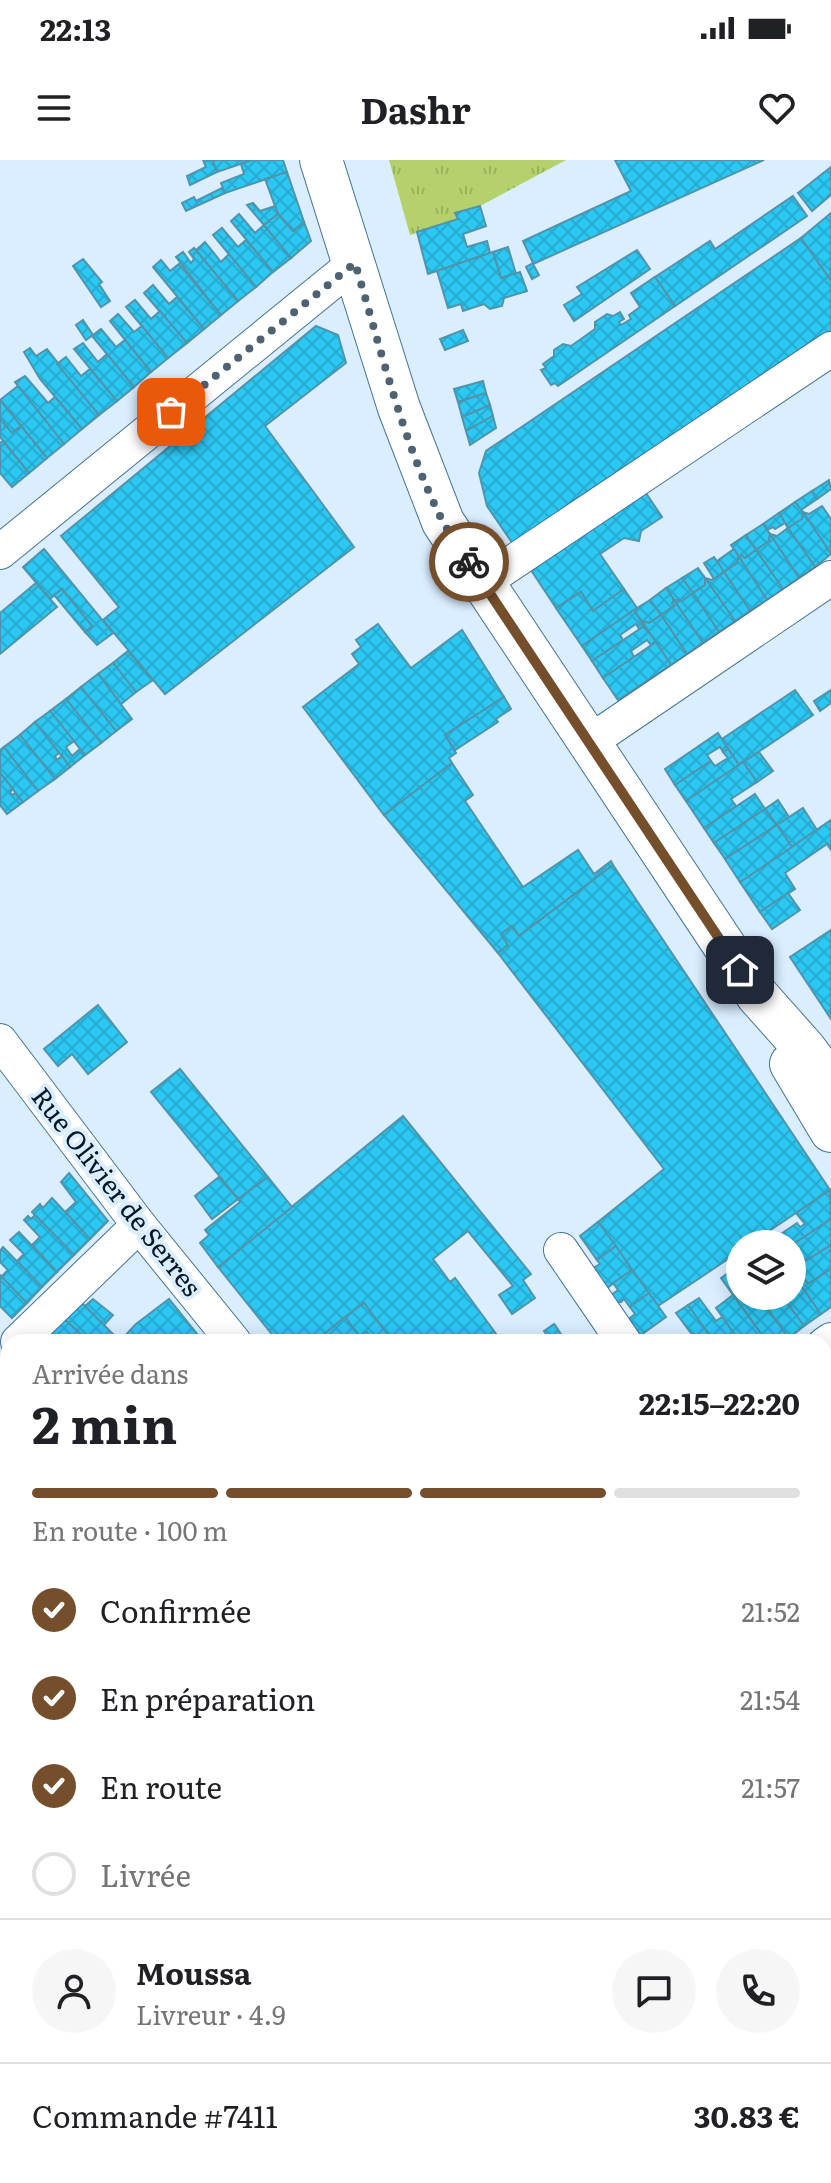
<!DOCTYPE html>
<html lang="fr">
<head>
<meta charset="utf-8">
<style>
	:root { --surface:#fff; --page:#f6f6f6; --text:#202124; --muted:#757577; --line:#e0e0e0; --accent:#754f2b }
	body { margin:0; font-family:Literata,serif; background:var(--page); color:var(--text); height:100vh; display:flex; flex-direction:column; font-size:30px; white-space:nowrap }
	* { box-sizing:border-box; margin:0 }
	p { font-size:26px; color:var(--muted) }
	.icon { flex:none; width:44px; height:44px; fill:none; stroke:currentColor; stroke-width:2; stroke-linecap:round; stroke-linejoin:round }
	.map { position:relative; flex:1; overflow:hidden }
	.side { position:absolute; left:0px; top:1174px; width:832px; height:850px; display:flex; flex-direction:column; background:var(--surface); border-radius:24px 24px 0 0; box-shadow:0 4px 20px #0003 }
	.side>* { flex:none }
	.tools { position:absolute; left:726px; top:1070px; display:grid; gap:16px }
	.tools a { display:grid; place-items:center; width:80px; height:80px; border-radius:50%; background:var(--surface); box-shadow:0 4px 20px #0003; font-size:40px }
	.pin { position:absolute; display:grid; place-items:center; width:68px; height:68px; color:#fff; margin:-34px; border-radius:16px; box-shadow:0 4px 12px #0006 }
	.courier { position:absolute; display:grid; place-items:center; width:80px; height:80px; margin:-40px; border:6px solid #754f2b; border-radius:50%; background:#fff; color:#222; box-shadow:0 2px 10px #0007 }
	.overview em { font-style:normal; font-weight:700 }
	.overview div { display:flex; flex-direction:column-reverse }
	.overview { display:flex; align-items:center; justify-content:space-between; height:136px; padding:0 32px }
	h1 { font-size:52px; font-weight:700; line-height:60px }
	.bar { display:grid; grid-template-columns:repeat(4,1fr); gap:12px 8px; align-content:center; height:96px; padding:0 32px }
	.bar i { height:10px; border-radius:6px; background:var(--line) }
	.bar .on { background:var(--accent) }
	.bar p { grid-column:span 4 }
	.line { display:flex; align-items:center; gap:20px; padding:0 32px; border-top:2px solid var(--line) }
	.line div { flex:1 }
	.round { display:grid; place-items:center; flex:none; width:84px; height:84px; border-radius:42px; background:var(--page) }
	ol { padding:0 32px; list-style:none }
	li { display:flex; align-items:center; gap:24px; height:88px }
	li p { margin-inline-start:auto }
	li .icon { padding:8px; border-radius:50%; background:var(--accent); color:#fff; stroke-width:4 }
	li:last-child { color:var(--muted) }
	li i { width:44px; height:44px; border:4px solid var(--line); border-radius:50% }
	.status { display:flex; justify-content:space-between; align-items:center; height:56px; padding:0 40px; background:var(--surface); direction:ltr }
	.status svg { height:22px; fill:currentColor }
	header { display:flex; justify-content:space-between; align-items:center; height:104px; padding:0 32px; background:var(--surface); font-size:36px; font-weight:700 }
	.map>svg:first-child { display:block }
</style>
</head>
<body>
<div class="status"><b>22:13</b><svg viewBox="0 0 49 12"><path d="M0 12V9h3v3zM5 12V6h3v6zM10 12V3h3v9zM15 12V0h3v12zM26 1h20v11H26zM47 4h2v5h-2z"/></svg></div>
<header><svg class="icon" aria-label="menu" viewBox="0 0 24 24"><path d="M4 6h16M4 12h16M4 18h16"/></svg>Dashr<svg class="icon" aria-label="heart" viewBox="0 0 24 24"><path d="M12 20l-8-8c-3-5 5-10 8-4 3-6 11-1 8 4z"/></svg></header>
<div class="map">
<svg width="831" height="2023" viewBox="0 0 831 2023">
	<defs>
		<pattern id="grass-tufts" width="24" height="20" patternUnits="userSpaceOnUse" patternTransform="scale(2)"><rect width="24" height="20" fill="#b4d16c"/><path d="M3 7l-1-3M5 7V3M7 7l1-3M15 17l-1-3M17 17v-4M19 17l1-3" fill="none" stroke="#99b35d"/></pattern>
		<pattern id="building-cross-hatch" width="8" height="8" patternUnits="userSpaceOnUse" patternTransform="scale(2)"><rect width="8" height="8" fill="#2cc8f4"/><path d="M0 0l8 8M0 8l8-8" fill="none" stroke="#26abd1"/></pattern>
	</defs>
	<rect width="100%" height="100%" fill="#daeeff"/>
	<polygon fill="url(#grass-tufts)" points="389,0 566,0 480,46 456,53 458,59 410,75"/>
	<g fill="url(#building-cross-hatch)" stroke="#5094ab" stroke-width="2">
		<polygon points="203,0 217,0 213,1 217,12 190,25 187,16 206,7"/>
		<polygon points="217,0 252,0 217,12 213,1"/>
		<polygon points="252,0 283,0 287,12 225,33 221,23 244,14 241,4"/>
		<polygon points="615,0 764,0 533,104 539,115 532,119 526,107 533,103 523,81 631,31"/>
		<polygon points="831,7 831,35 812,51 798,33"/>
		<polygon points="287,12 304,62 293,71 278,54 265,19"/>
		<polygon points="222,28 225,33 186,51 182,43 194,37 196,41"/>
		<polygon points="793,36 807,56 675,146 655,117 710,81 715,89"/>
		<polygon points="253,43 260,51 275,46 278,54 264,65 247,45"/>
		<polygon points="480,46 486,66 463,74 467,87 487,81 490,93 428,114 417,72 458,59 455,53"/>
		<polygon points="831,53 831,121 801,78"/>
		<polygon points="239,54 255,73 264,65 291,98 273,112 231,61"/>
		<polygon points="278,54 293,71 304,62 311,81 291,98 264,65"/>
		<polygon points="222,68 238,87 246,80 273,112 256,127 213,75"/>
		<polygon points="801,78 831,121 831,178 659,293 655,287 573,341 571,349 515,387 487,346 479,313 486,291"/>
		<polygon points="205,82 221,102 229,94 256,127 238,141 196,90"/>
		<polygon points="508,87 516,114 501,118 493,92"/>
		<polygon points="194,88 238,141 221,155 176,97 183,92 191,103 194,99 189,92"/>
		<polygon points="637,90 650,109 574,161 564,145 582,134 577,127"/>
		<polygon points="493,92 501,118 520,112 527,131 504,138 502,146 490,149 484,144 463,151 461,144 448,148 437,111"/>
		<polygon points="83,99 102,122 99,124 110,141 101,147 73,106"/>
		<polygon points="161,100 170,111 179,104 221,155 204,169 153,107"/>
		<polygon points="655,117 675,146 558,226 555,223 551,225 541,210 546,208 543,204 554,196 554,190 563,184 571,186 595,169 595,162 607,154 613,156 620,152 624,159 619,162 621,165 631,159 629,155 640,147 631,133"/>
		<polygon points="153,125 169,144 177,137 204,169 187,183 144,133"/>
		<polygon points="135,140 151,159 160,151 187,183 168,198 126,147"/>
		<polygon points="118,154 134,172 142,166 168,198 151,212 110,161"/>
		<polygon points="83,160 93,175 86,180 76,165"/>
		<polygon points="316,166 338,175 346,203 265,266 354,387 165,534 103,460 119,447 61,376"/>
		<polygon points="101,169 116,187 125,180 151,212 134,227 92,176"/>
		<polygon points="463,170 468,181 445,190 440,179"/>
		<polygon points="83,183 98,202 107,194 134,227 117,241 74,189"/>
		<polygon points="30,188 36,196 47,189 99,255 82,269 40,219 24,192"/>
		<polygon points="66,197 81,216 90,209 117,241 99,255 57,204"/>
		<polygon points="25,216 48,243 55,237 82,269 64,284 15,222"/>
		<polygon points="483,221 486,233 458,242 454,229"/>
		<polygon points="18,226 64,284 47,298 0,240"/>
		<polygon points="486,233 490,245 462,257 458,242"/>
		<polygon points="0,240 21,266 12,273 0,259"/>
		<polygon points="490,245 493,256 466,271 462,257"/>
		<polygon points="493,256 496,268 470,285 466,271"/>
		<polygon points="0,259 12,273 21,266 47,298 29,313 0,277"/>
		<polygon points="3,281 29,313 12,327 0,313 0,283"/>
		<polygon points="829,320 831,329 817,339 812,331"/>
		<polygon points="812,331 817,339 801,350 795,342"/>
		<polygon points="646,333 662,357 641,371 639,381 624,378 600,394 624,429 593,451 581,432 556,448 527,404"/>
		<polygon points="795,342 803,352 802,359 788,368 779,353"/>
		<polygon points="822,346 831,359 831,394 803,352 809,354"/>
		<polygon points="803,352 831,394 815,407 788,368 802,359"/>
		<polygon points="779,353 785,363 775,369 773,367 767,370 763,364"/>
		<polygon points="763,364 770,374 769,381 756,390 746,375"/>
		<polygon points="788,368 815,407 799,418 770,374 777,376"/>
		<polygon points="770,374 799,418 783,429 756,390 769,381"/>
		<polygon points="746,375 756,390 745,398 741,395 739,397 731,385"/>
		<polygon points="44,389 113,473 97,485 85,472 92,466 62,429 50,439 23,407"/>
		<polygon points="734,389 739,397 737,403 724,412 717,401"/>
		<polygon points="756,390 783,429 767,440 739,397 741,395 745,398"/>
		<polygon points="714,397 724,412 714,419 704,403"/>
		<polygon points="739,397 767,440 750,451 724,412 737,403"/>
		<polygon points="698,408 705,418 705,425 693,433 682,418"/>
		<polygon points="724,412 750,451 735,461 705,418 712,420"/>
		<polygon points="682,418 693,433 682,441 674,440 666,428"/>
		<polygon points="705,418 735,461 719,472 693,433 705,425"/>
		<polygon points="36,423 57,447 0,494 0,453"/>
		<polygon points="666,428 674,440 672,443 674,446 661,455 650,440"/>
		<polygon points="62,429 92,466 85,472 54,435"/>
		<polygon points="624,429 637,448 582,486 556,448 581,432 593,451"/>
		<polygon points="693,433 719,472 703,483 674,440 682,441"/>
		<polygon points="650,440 661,455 649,463 642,461 634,450"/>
		<polygon points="674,440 703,483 687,494 661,455 674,446 672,443"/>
		<polygon points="634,450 644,466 639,469 636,464 620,475 623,480 592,501 582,486"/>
		<polygon points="661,455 687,494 671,505 642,461 649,463"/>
		<polygon points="378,464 411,508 462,470 504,537 445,575 456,593 449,598 452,603 384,655 303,547 359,504 352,494 361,487 356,480"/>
		<polygon points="644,466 656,482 651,485 647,480 631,491 634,497 603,518 592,501"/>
		<polygon points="656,482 671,505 618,540 603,518"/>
		<polygon points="128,491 153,520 136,532 113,503"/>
		<polygon points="113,503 136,532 121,544 98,514"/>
		<polygon points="98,514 132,559 116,571 81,527"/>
		<polygon points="81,527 116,571 101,583 66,539"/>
		<polygon points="795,530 813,555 739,605 722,579"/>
		<polygon points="831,530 831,543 820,551 814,541"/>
		<polygon points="504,537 511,549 496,559 498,562 455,590 445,575"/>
		<polygon points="66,539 101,583 85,595 50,551"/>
		<polygon points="50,551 74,581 66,587 72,596 80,589 85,595 70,607 35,562"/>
		<polygon points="35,562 59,593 55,596 57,600 62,596 70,607 55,619 20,575"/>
		<polygon points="718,573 728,589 723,592 720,587 707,595 711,601 675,625 665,609"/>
		<polygon points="20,575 55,619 38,631 4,587"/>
		<polygon points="4,587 38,631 23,642 0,613 0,590"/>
		<polygon points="728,589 739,605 686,641 675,625 711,601 715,606 728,598 723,592"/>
		<polygon points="759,592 773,611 757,622 743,602"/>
		<polygon points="743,602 757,622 731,639 736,646 704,668 686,641"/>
		<polygon points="452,603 473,635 465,641 523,727 578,690 594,714 611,701 613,705 519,776 512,766 501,774 508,785 498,793 384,655"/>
		<polygon points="0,613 13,629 10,632 12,635 15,633 23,642 7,654 0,645"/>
		<polygon points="755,634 765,649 714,683 704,668"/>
		<polygon points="778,640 789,657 777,665 765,649"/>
		<polygon points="803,648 817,670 792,687 777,665"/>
		<polygon points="765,649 777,665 725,699 714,683"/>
		<polygon points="831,660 831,690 827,684 785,713 795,729 760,752 740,722"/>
		<polygon points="777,665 792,687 740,722 725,699"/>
		<polygon points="613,705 830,1030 750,1084 740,1084 740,1091 658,1146 598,1062 664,1009 498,793 508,785 501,774 512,766 519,776"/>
		<polygon points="788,733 800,750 772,769 760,752"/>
		<polygon points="831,770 831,859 790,797"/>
		<polygon points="98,845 127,882 88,914 72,894 58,906 44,889"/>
		<polygon points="180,909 268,1017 238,1039 151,932"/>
		<polygon points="403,956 531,1114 523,1120 535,1138 512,1154 499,1135 513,1126 468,1071 433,1099 450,1122 455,1118 502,1182 393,1182 364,1143 314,1182 278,1182 218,1107"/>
		<polygon points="69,1013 108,1061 90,1079 65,1052 76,1042 61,1022"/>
		<polygon points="219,1017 238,1039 212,1059 195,1036"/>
		<polygon points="268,1017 292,1047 218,1107 200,1083 209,1075 205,1070 240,1042 238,1039"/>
		<polygon points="830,1030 831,1059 792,1085 750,1084 761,1076 766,1084 797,1063 800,1067 805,1064 796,1053"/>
		<polygon points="52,1038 90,1079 74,1095 32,1052 40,1044 43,1048"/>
		<polygon points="35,1055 74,1095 57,1112 32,1085 40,1077 24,1060 28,1056 31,1059"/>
		<polygon points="831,1059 831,1085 796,1107 792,1102 792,1085"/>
		<polygon points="598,1062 616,1086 597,1100 580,1076"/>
		<polygon points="19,1072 57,1112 42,1127 17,1101 24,1094 10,1080"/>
		<polygon points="831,1085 831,1109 808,1124 805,1120 800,1124 795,1116 800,1113 796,1107"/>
		<polygon points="616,1086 632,1110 607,1128 593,1108 600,1104 597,1100"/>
		<polygon points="3,1087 42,1127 27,1143 1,1117 8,1110 0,1102 0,1091"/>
		<polygon points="792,1102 800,1113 795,1116 821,1154 804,1166 782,1136 792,1136"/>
		<polygon points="831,1109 831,1147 821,1154 800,1124 805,1120 808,1124"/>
		<polygon points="632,1110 649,1133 630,1147 624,1139 621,1142 610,1142 607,1138 618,1130 613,1123"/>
		<polygon points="731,1111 736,1118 740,1116 740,1136 758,1136 789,1178 783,1182 767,1182 721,1118"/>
		<polygon points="0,1115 27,1143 12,1158 0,1146"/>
		<polygon points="649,1133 666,1157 638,1177 626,1161 635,1154 630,1147"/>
		<polygon points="733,1135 767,1182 740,1182 716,1148"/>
		<polygon points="758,1136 782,1136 804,1166 789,1178"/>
		<polygon points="699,1138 716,1161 722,1157 740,1182 714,1182 688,1145"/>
		<polygon points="78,1139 120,1181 89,1182 61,1156"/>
		<polygon points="93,1139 113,1155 104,1165 85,1146"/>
		<polygon points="169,1139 198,1175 189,1182 148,1182 145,1178 140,1182 119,1182 136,1164"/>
		<polygon points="364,1143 393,1182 375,1182 367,1172 360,1177 345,1157"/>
		<polygon points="688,1145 714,1182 693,1182 696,1180 676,1153"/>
		<polygon points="61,1156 88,1181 59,1182 47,1170"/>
		<polygon points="345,1157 360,1177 356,1180 353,1182 314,1182"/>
		<polygon points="554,1164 555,1165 566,1182 552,1182 544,1171"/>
		<polygon points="2,1216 8,1222 8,1251 0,1243"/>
		<polygon points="824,1231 831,1241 831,1275 824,1265"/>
		<polygon points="0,1243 8,1251 8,1280 0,1272"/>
		<polygon points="824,1291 831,1301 831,1331 824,1322"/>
		<polygon points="0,1396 8,1407 8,1484 0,1489"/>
		<polygon points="0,1612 8,1623 8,1641 0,1647"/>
		<polygon points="0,1648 8,1660 8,1700 0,1689"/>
		<polygon points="831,1683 831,1732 824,1736 824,1688"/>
		<polygon points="0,1689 8,1700 8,1742 0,1748"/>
		<polygon points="8,1810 8,1845 0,1834 0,1816"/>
		<polygon points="0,1834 8,1845 8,1878 5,1880 0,1874"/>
		<polygon points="0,1874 8,1885 8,1908 0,1896"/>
		<polygon points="8,1915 8,1982 0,1984 0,1919"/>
		<polygon points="8,1982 8,2016 18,2016 0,2021 0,1984"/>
		<polygon points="17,2016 56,2016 30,2023 18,2023"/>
		<polygon points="162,2016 182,2016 188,2023 163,2023 160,2018"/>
		<polygon points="183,2016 219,2016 225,2023 188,2023"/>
		<polygon points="333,2016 439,2016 431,2023 325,2023"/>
		<polygon points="808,2016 810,2019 801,2023 773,2023 770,2017"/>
	</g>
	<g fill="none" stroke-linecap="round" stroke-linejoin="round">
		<defs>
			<g id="minor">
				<polyline points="0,392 355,103"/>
				<polyline points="482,423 831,189"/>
				<polyline points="588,583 831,418"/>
				<polyline points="0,881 139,1065 234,1182"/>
				<polyline points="561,1090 624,1182"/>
				<polyline points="18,1182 139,1065"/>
				<polyline points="824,1185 831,1180"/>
				<polyline points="824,1613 831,1608"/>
				<polyline points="0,1783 8,1777"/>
				<polyline points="494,2016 499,2023"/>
				<polyline points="279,2023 288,2016"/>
			</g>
			<g id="major">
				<polyline points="321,0 399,248 443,362 757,835 805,889 831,924"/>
				<polyline points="791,904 831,971"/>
			</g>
		</defs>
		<use href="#minor" stroke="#437397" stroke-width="36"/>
		<use href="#major" stroke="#437397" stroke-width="44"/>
		<use href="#minor" stroke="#fff" stroke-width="34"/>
		<use href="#major" stroke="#fff" stroke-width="42"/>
	</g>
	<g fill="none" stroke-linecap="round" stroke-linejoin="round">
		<path stroke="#4f6271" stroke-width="8" stroke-dasharray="0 14.4" d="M171 252 355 103C380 186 403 283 442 360 450 375 460 388 469 402"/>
		<polyline stroke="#754f2b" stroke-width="10" points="469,402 740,810"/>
	</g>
	<g text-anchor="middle" stroke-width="8" stroke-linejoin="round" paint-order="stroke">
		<g font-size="26" fill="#041725" stroke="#daeeff">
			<text transform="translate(116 1032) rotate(52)" y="9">Rue Olivier de Serres</text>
		</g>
	</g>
</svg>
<div class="tools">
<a><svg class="icon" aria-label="layers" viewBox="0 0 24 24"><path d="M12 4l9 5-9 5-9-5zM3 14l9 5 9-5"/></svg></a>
</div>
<div class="pin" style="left:171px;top:252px;background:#ea580c"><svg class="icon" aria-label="bag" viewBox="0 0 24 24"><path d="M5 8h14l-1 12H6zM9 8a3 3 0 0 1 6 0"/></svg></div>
<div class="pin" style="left:740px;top:810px;background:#1f2937"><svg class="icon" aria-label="home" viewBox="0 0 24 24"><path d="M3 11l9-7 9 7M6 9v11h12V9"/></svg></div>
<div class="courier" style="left:469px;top:402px"><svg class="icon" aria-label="bike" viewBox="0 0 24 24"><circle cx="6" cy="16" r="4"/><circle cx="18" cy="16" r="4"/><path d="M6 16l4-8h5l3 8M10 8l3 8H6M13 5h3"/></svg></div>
<section class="side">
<div class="overview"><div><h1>2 min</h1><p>Arrivée dans</p></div><em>22:15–22:20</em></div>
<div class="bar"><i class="on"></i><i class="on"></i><i class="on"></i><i></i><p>En route · 100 m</p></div>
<ol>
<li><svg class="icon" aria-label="check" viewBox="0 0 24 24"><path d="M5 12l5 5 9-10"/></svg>Confirmée<p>21:52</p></li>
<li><svg class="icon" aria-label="check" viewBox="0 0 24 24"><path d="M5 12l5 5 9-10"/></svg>En préparation<p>21:54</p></li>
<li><svg class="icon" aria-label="check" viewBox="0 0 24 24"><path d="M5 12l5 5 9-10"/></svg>En route<p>21:57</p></li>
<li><i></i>Livrée</li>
</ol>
<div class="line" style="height:144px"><a class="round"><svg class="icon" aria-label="person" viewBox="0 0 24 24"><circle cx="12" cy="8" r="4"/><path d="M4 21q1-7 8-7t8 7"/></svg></a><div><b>Moussa</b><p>Livreur · 4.9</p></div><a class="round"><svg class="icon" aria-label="chat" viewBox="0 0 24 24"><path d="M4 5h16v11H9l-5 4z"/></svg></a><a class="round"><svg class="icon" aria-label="phone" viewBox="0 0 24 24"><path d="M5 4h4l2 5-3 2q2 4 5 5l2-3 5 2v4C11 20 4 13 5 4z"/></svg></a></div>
<div class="line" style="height:104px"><div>Commande #7411</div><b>30.83 €</b></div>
</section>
</div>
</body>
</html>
